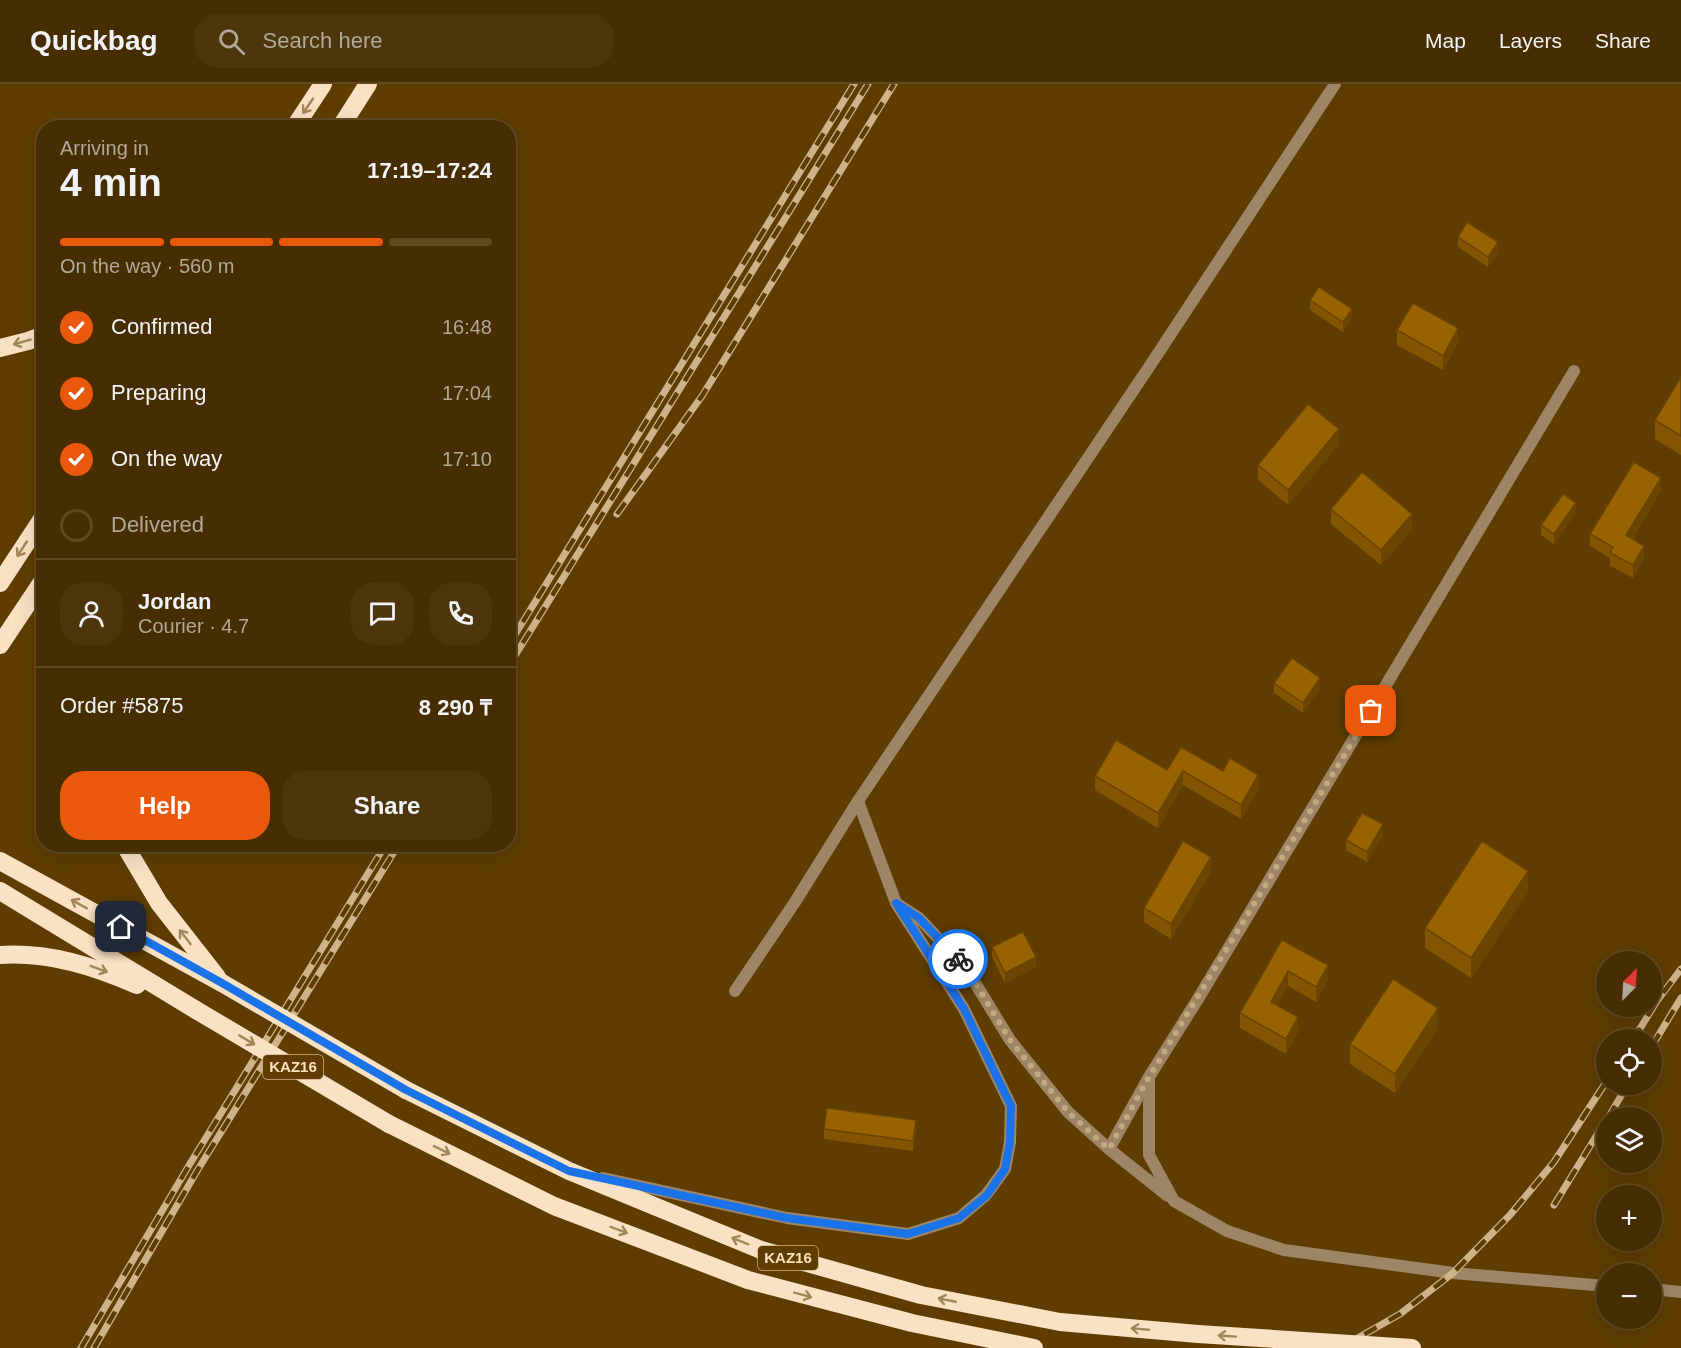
<!DOCTYPE html>
<html lang="en">
<head>
<meta charset="utf-8">
<style>
	:root { --surface:#472e02; --page:#4e360c; --text:#f1f3f6; --muted:#b0a899; --line:#5f4a24; --accent:#ea580c }
	body { margin:0; font-family:Helvetica,sans-serif; background:var(--page); color:var(--text); height:100vh; display:flex; flex-direction:column; font-size:22px; white-space:nowrap }
	* { box-sizing:border-box; margin:0 }
	p { font-size:20px; color:var(--muted) }
	.icon { flex:none; width:33px; height:33px; fill:none; stroke:currentColor; stroke-width:2; stroke-linecap:round; stroke-linejoin:round }
	.map { position:relative; flex:1; overflow:hidden }
	.details { position:absolute; left:36px; top:36px; width:480px; height:732px; display:flex; flex-direction:column; background:var(--surface); border-radius:24px; box-shadow:0 6px 24px #0002,0 0 0 2px var(--line) }
	.details>* { flex:none }
	.needle { width:39px; rotate:24deg }
	.tools { position:absolute; left:1596px; top:867px; display:grid; gap:12px }
	.tools a { display:grid; place-items:center; width:66px; height:66px; border-radius:50%; background:var(--surface); box-shadow:0 6px 24px #0002,0 0 0 2px var(--line); font-size:30px }
	.pin { position:absolute; display:grid; place-items:center; width:51px; height:51px; color:#fff; margin:-26px; border-radius:12px; box-shadow:0 3px 9px #0006 }
	.courier { position:absolute; display:grid; place-items:center; width:60px; height:60px; margin:-30px; border:4px solid #1a73e8; border-radius:50%; background:#fff; color:#222; box-shadow:0 2px 8px #0007 }
	.summary em { font-style:normal; font-weight:600 }
	.summary div { display:flex; flex-direction:column-reverse }
	.summary { display:flex; align-items:center; justify-content:space-between; height:102px; padding:0 24px }
	h1 { font-size:39px; font-weight:600; line-height:45px }
	.bar { display:grid; grid-template-columns:repeat(4,1fr); gap:9px 6px; align-content:center; height:72px; padding:0 24px }
	.bar i { height:8px; border-radius:4px; background:var(--line) }
	.bar .on { background:var(--accent) }
	.bar p { grid-column:span 4 }
	.line { display:flex; align-items:center; gap:15px; padding:0 24px; border-top:2px solid var(--line) }
	.line div { flex:1 }
	.round { display:grid; place-items:center; flex:none; width:63px; height:63px; border-radius:24px; background:var(--page) }
	ol { padding:0 24px; list-style:none }
	li { display:flex; align-items:center; gap:18px; height:66px }
	li p { margin-inline-start:auto }
	li .icon { padding:6px; border-radius:50%; background:var(--accent); color:#fff; stroke-width:4 }
	li:last-child { color:var(--muted) }
	li i { width:33px; height:33px; border:3px solid var(--line); border-radius:50% }
	.cta { display:flex; gap:12px; margin-top:auto; padding:12px 24px }
	.cta a { flex:1; height:69px; border-radius:24px; background:var(--accent); color:#fff; font-size:24px; font-weight:600; line-height:69px; text-align:center }
	.cta a+a { background:var(--page); color:var(--text) }
	header { display:flex; align-items:center; gap:36px; box-sizing:border-box; height:84px; padding:0 30px; background:var(--surface); border-bottom:2px solid var(--line) }
	header strong { font-size:28px }
	nav { display:flex; gap:33px; margin-inline-start:auto; font-size:21px }
	.search { width:420px; height:54px; background:var(--page); display:flex; align-items:center; gap:15px; box-sizing:border-box; padding:0 21px; border-radius:24px; color:var(--muted); font-size:22px }
	.map>svg:first-child { display:block }
</style>
</head>
<body>
<header>
<strong>Quickbag</strong>
<div class="search"><svg class="icon" aria-label="search" viewBox="0 0 24 24"><circle cx="10" cy="10" r="6"/><path d="M15 15l6 6"/></svg>Search here</div>
<nav><a>Map</a><a>Layers</a><a>Share</a></nav>
</header>
<div class="map">
<svg width="1681" height="1264" viewBox="0 0 1681 1264">
	<rect width="100%" height="100%" fill="#5f3d02"/>
	<g fill="none" stroke-linecap="round" stroke-linejoin="round">
		<g stroke="#9d8566" stroke-width="12">
			<polyline points="899,821 919,834 966,884 1010,956 1068,1028 1109,1065 1168,1112"/>
			<polyline points="735,907 795,818 858,717 1155,274 1335,0"/>
			<polyline points="1149,995 1149,1071 1174,1117 1227,1147 1284,1166 1453,1189 1606,1202"/>
			<polyline points="1109,1065 1149,993 1201,910 1574,287"/>
			<polyline points="603,1094 787,1134 908,1150 959,1134 986,1111 1005,1085 1010,1058 1011,1022 964,925 896,819 858,717"/>
			<polyline points="1652,1205 1681,1208"/>
		</g>
		<g stroke="#f9e1c4" stroke-width="18">
			<polyline points="294,44 323,0"/>
			<polyline points="340,44 368,0"/>
			<polyline points="0,264 28,257 44,251"/>
			<polyline points="0,499 44,432"/>
			<polyline points="0,561 44,495"/>
			<polyline points="124,760 159,819 217,893"/>
			<polyline points="0,777 222,899"/>
			<polyline points="0,807 196,926"/>
			<path d="M0 871C49 868 93 882 137 901"/>
			<polyline points="406,1006 569,1087 761,1166 921,1211 1060,1238 1198,1250"/>
			<polyline points="389,1040 554,1122 748,1196 912,1239 1034,1264"/>
		</g>
		<defs>
			<g id="rail">
				<polyline points="617,430 702,312 894,0"/>
				<polyline points="508,562 854,0"/>
				<polyline points="508,583 868,0"/>
				<polyline points="1633,956 1657,917 1681,885"/>
				<polyline points="1652,962 1681,914"/>
				<polyline points="1608,1034 1628,1000"/>
				<polyline points="1554,1121 1606,1036"/>
				<polyline points="81,1264 188,1083 386,760"/>
				<polyline points="94,1264 197,1087 399,760"/>
				<polyline points="1340,1264 1400,1230 1453,1189 1510,1131 1554,1078 1606,998"/>
			</g>
		</defs>
		<use href="#rail" stroke="#ceb28a" stroke-width="7"/>
		<use href="#rail" stroke="#5f3d02" stroke-width="4.5" stroke-dasharray="14" stroke-linecap="butt"/>
		<g stroke="#f9e1c4" stroke-width="18">
			<polyline points="222,899 406,1006"/>
			<polyline points="196,926 389,1040"/>
			<polyline points="1198,1250 1412,1264"/>
		</g>
	</g>
	<g fill="#835502">
		<polygon points="1458,153 1498,168 1488,183 1458,163"/>
		<polygon points="1310,216 1352,234 1343,248 1310,226"/>
		<polygon points="1397,246 1458,258 1443,286 1397,261"/>
		<polygon points="1681,293 1681,371 1655,355 1655,336"/>
		<polygon points="1339,360 1288,421 1258,396 1258,381"/>
		<polygon points="1661,406 1632,455 1644,474 1633,494 1610,482 1610,474 1590,462 1590,450"/>
		<polygon points="1331,425 1412,445 1381,481 1331,440"/>
		<polygon points="1576,428 1554,460 1541,451 1541,441"/>
		<polygon points="1274,599 1320,604 1303,629 1274,609"/>
		<polygon points="1167,686 1223,687 1258,706 1241,735 1183,701 1158,744 1095,706 1095,692"/>
		<polygon points="1383,750 1367,778 1346,766 1346,756"/>
		<polygon points="1211,788 1171,855 1144,838 1144,824"/>
		<polygon points="1528,807 1471,894 1425,864 1425,844"/>
		<polygon points="1282,856 1328,896 1316,918 1288,902 1277,921 1298,948 1286,970 1240,944 1240,929"/>
		<polygon points="992,863 1036,883 1005,899 992,873"/>
		<polygon points="1438,944 1395,1009 1350,980 1350,960"/>
		<polygon points="824,1045 916,1046 913,1067 824,1055"/>
	</g>
	<g fill="#6a4501">
		<polygon points="1498,158 1498,168 1488,183 1488,173"/>
		<polygon points="1352,225 1352,234 1343,248 1343,238"/>
		<polygon points="1458,244 1458,258 1443,286 1443,272"/>
		<polygon points="1339,345 1339,360 1288,421 1288,406"/>
		<polygon points="1661,394 1661,406 1626,464 1626,451"/>
		<polygon points="1576,419 1576,428 1554,460 1554,450"/>
		<polygon points="1412,430 1412,445 1381,481 1381,466"/>
		<polygon points="1644,462 1644,474 1633,494 1633,481"/>
		<polygon points="1320,594 1320,604 1303,629 1303,619"/>
		<polygon points="1183,687 1183,701 1158,744 1158,729"/>
		<polygon points="1258,691 1258,706 1241,735 1241,721"/>
		<polygon points="1383,740 1383,750 1367,778 1367,768"/>
		<polygon points="1211,773 1211,788 1171,855 1171,840"/>
		<polygon points="1528,787 1528,807 1471,894 1471,874"/>
		<polygon points="1036,873 1036,883 1005,899 1005,889"/>
		<polygon points="1328,881 1328,896 1316,918 1316,903"/>
		<polygon points="1288,887 1288,902 1271,932 1271,918"/>
		<polygon points="1438,924 1438,944 1395,1009 1395,990"/>
		<polygon points="1298,933 1298,948 1286,970 1286,955"/>
		<polygon points="916,1036 916,1046 913,1067 913,1057"/>
	</g>
	<g fill="#986302" stroke="#6a4501" stroke-width="1.5">
		<polygon points="1467,138 1498,158 1488,173 1458,153"/>
		<polygon points="1319,203 1352,225 1343,238 1310,216"/>
		<polygon points="1413,219 1458,244 1443,272 1397,246"/>
		<polygon points="1681,293 1681,352 1655,336"/>
		<polygon points="1308,320 1339,345 1288,406 1258,381"/>
		<polygon points="1634,378 1661,394 1626,451 1644,462 1633,481 1610,469 1613,463 1590,450"/>
		<polygon points="1362,388 1412,430 1381,466 1331,425"/>
		<polygon points="1563,410 1576,419 1554,450 1541,441"/>
		<polygon points="1292,574 1320,594 1303,619 1274,599"/>
		<polygon points="1116,656 1167,686 1181,663 1223,687 1230,674 1258,691 1241,721 1183,687 1158,729 1095,692"/>
		<polygon points="1362,729 1383,740 1367,768 1346,756"/>
		<polygon points="1183,757 1211,773 1171,840 1144,824"/>
		<polygon points="1482,757 1528,787 1471,874 1425,844"/>
		<polygon points="1023,848 1036,873 1005,889 992,863"/>
		<polygon points="1282,856 1328,881 1316,903 1288,887 1271,918 1298,933 1286,955 1240,929"/>
		<polygon points="1393,895 1438,924 1395,990 1350,960"/>
		<polygon points="827,1024 916,1036 913,1057 824,1045"/>
	</g>
	<defs><path id="oneway-shaft" d="M-6 0H5M1.5-3L5.5 0L1.5 3" fill="none" stroke-width="1.6" stroke-linecap="round" stroke-linejoin="round" transform="scale(1.5)"/></defs>
	<g stroke="#a48759">
		<use href="#oneway-shaft" transform="translate(308 22) rotate(124)"/>
		<use href="#oneway-shaft" transform="translate(22 258) rotate(164)"/>
		<use href="#oneway-shaft" transform="translate(22 465) rotate(123)"/>
		<use href="#oneway-shaft" transform="translate(79 820) rotate(-151)"/>
		<use href="#oneway-shaft" transform="translate(185 853) rotate(-128)"/>
		<use href="#oneway-shaft" transform="translate(99 885) rotate(20)"/>
		<use href="#oneway-shaft" transform="translate(247 956) rotate(31)"/>
		<use href="#oneway-shaft" transform="translate(442 1066) rotate(26)"/>
		<use href="#oneway-shaft" transform="translate(619 1146) rotate(21)"/>
		<use href="#oneway-shaft" transform="translate(740 1157) rotate(-158)"/>
		<use href="#oneway-shaft" transform="translate(803 1211) rotate(15)"/>
		<use href="#oneway-shaft" transform="translate(947 1216) rotate(-169)"/>
		<use href="#oneway-shaft" transform="translate(1140 1245) rotate(-175)"/>
		<use href="#oneway-shaft" transform="translate(1227 1252) rotate(-176)"/>
	</g>
	<g fill="none" stroke-linecap="round" stroke-linejoin="round">
		<polyline stroke="#c4a87e" stroke-width="6" stroke-dasharray="0 10.8" points="958,875 966,884 1010,956 1068,1028 1109,1065 1149,993 1371,627"/>
		<polyline stroke="#1a73e8" stroke-width="8" points="121,843 222,899 406,1006 569,1087 787,1134 908,1150 959,1134 987,1111 1005,1085 1010,1058 1011,1022 964,925 896,819 919,834 958,875"/>
	</g>
	<g text-anchor="middle" stroke-width="4.5" stroke-linejoin="round" paint-order="stroke">
		<g fill="#5f3d02" stroke="#ccb088" stroke-width="1.5">
			<rect x="263" y="971" width="60" height="24" rx="4.5"/>
			<rect x="758" y="1162" width="60" height="24" rx="4.5"/>
		</g>
		<g font-size="15" font-weight="bold" fill="#fbe1c1">
			<text x="293" y="988">KAZ16</text>
			<text x="788" y="1179">KAZ16</text>
		</g>
	</g>
</svg>
<div class="tools">
<a><svg class="needle" viewBox="-14 -14 28 28"><path d="M0-13l5 13h-10z" fill="#e53935"/><path d="M0 13l5-13h-10z" fill="#b0a899"/></svg></a>
<a><svg class="icon" aria-label="locate" viewBox="0 0 24 24"><circle cx="12" cy="12" r="6"/><path d="M12 2v4M12 18v4M2 12h4M18 12h4"/></svg></a>
<a><svg class="icon" aria-label="layers" viewBox="0 0 24 24"><path d="M12 4l9 5-9 5-9-5zM3 14l9 5 9-5"/></svg></a>
<a>+</a>
<a>−</a>
</div>
<div class="pin" style="left:1371px;top:627px;background:#ea580c"><svg class="icon" aria-label="bag" viewBox="0 0 24 24"><path d="M5 8h14l-1 12H6zM9 8a3 3 0 0 1 6 0"/></svg></div>
<div class="pin" style="left:121px;top:843px;background:#1f2937"><svg class="icon" aria-label="home" viewBox="0 0 24 24"><path d="M3 11l9-7 9 7M6 9v11h12V9"/></svg></div>
<div class="courier" style="left:958px;top:875px"><svg class="icon" aria-label="bike" viewBox="0 0 24 24"><circle cx="6" cy="16" r="4"/><circle cx="18" cy="16" r="4"/><path d="M6 16l4-8h5l3 8M10 8l3 8H6M13 5h3"/></svg></div>
<section class="details">
<div class="summary"><div><h1>4 min</h1><p>Arriving in</p></div><em>17:19–17:24</em></div>
<div class="bar"><i class="on"></i><i class="on"></i><i class="on"></i><i></i><p>On the way · 560 m</p></div>
<ol>
<li><svg class="icon" aria-label="check" viewBox="0 0 24 24"><path d="M5 12l5 5 9-10"/></svg>Confirmed<p>16:48</p></li>
<li><svg class="icon" aria-label="check" viewBox="0 0 24 24"><path d="M5 12l5 5 9-10"/></svg>Preparing<p>17:04</p></li>
<li><svg class="icon" aria-label="check" viewBox="0 0 24 24"><path d="M5 12l5 5 9-10"/></svg>On the way<p>17:10</p></li>
<li><i></i>Delivered</li>
</ol>
<div class="line" style="height:108px"><a class="round"><svg class="icon" aria-label="person" viewBox="0 0 24 24"><circle cx="12" cy="8" r="4"/><path d="M4 21q1-7 8-7t8 7"/></svg></a><div><b>Jordan</b><p>Courier · 4.7</p></div><a class="round"><svg class="icon" aria-label="chat" viewBox="0 0 24 24"><path d="M4 5h16v11H9l-5 4z"/></svg></a><a class="round"><svg class="icon" aria-label="phone" viewBox="0 0 24 24"><path d="M5 4h4l2 5-3 2q2 4 5 5l2-3 5 2v4C11 20 4 13 5 4z"/></svg></a></div>
<div class="line" style="height:78px"><div>Order #5875</div><b>8 290 ₸</b></div>
<div class="cta"><a>Help</a><a>Share</a></div>
</section>
</div>
</body>
</html>
